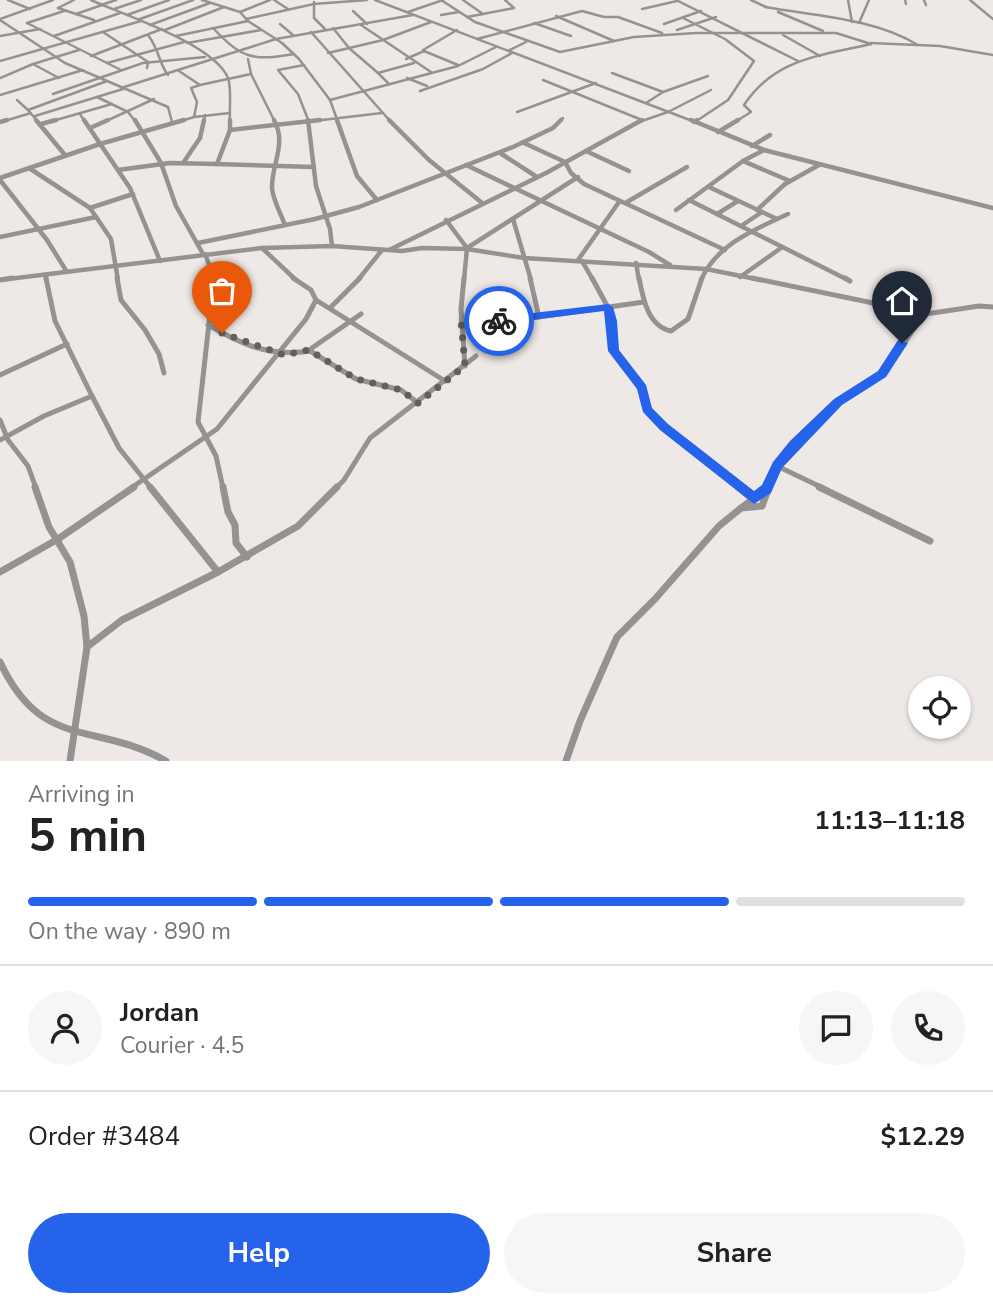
<!DOCTYPE html>
<html lang="en">
<head>
<meta charset="utf-8">
<style>
	:root { --surface:#fff; --page:#f6f6f6; --text:#222; --muted:#767676; --line:#e0e0e0; --accent:#2563eb }
	body { margin:0; font-family:"Nunito Sans",sans-serif; background:var(--page); color:var(--text); height:100vh; display:flex; flex-direction:column; font-size:26px; white-space:nowrap }
	* { box-sizing:border-box; margin:0 }
	p { font-size:23px; color:var(--muted) }
	.icon { flex:none; width:38px; height:38px; fill:none; stroke:currentColor; stroke-width:2; stroke-linecap:round; stroke-linejoin:round }
	.map { position:relative; height:761px; overflow:hidden }
	.details { display:flex; flex-direction:column; background:var(--surface); flex:1 }
	.details>* { flex:none }
	.fabs { position:absolute; left:908px; top:676px; display:grid; gap:14px }
	.fabs a { display:grid; place-items:center; width:63px; height:63px; border-radius:50%; background:var(--surface); box-shadow:0 2px 5px #0004; font-size:35px }
	.pin { position:absolute; display:grid; place-items:center; width:60px; height:60px; color:#fff; margin:-72px -30px; border-radius:50% 50% 50% 0; rotate:-45deg; box-shadow:0 0 7px #0007 }
	.pin .icon { rotate:45deg }
	.courier { position:absolute; display:grid; place-items:center; width:70px; height:70px; margin:-35px; border:5px solid #2563eb; border-radius:50%; background:#fff; color:#222; box-shadow:0 2px 9px #0007 }
	.headline em { font-style:normal; font-weight:700 }
	.headline div { display:flex; flex-direction:column-reverse }
	.headline { display:flex; align-items:center; justify-content:space-between; height:119px; padding:0 28px }
	h1 { font-size:46px; font-weight:700; line-height:52px }
	.bar { display:grid; grid-template-columns:repeat(4,1fr); gap:10px 7px; align-content:center; height:84px; padding:0 28px }
	.bar i { height:9px; border-radius:5px; background:var(--line) }
	.bar .active { background:var(--accent) }
	.bar p { grid-column:span 4 }
	.line { display:flex; align-items:center; gap:18px; padding:0 28px; border-top:2px solid var(--line) }
	.line div { flex:1 }
	.round { display:grid; place-items:center; flex:none; width:74px; height:74px; border-radius:37px; background:var(--page) }
	.button { display:flex; gap:14px; margin-top:auto; padding:14px 28px }
	.button a { flex:1; height:80px; border-radius:42px; background:var(--accent); color:#fff; font-size:28px; font-weight:700; line-height:80px; text-align:center }
	.button a+a { background:var(--page); color:var(--text) }
	.map>svg:first-child { display:block }
</style>
</head>
<body>
<div class="map">
<svg width="993" height="761" viewBox="0 0 993 761">
	<rect width="100%" height="100%" fill="#eee9e6"/>
	<g fill="none" stroke-linecap="round" stroke-linejoin="round">
		<g stroke="#959292" stroke-width="2.5">
			<polyline points="8,0 30,9"/>
			<path d="M91 0C124 15 214 44 228 78 232 89 229 110 230 122"/>
			<polyline points="202,0 240,12 248,21 282,43 299,59 330,100 338,122"/>
			<polyline points="274,0 288,9"/>
			<polyline points="375,0 695,122"/>
			<polyline points="441,0 475,22 560,52 634,37 696,33 836,33 871,44"/>
			<polyline points="463,0 483,14 467,17"/>
			<polyline points="676,0 798,61"/>
			<polyline points="751,0 766,7"/>
			<polyline points="848,0 852,22"/>
			<polyline points="905,0 906,4"/>
			<polyline points="924,0 926,5"/>
			<polyline points="970,0 993,19"/>
			<polyline points="314,2 314,18 325,29"/>
			<polyline points="101,5 116,0"/>
			<path d="M765 7C816 16 873 18 918 45"/>
			<polyline points="58,8 94,20"/>
			<polyline points="58,8 74,0"/>
			<polyline points="114,9 141,0"/>
			<polyline points="642,9 677,1"/>
			<polyline points="353,11 367,24"/>
			<polyline points="240,12 270,0"/>
			<polyline points="408,12 443,0"/>
			<polyline points="778,12 823,31"/>
			<polyline points="76,14 102,5"/>
			<polyline points="483,14 514,8 505,0"/>
			<polyline points="127,15 169,0"/>
			<polyline points="441,15 459,12"/>
			<polyline points="556,16 614,41"/>
			<polyline points="683,18 725,39 754,61 728,100 695,122"/>
			<polyline points="0,19 53,0"/>
			<polyline points="140,19 193,0"/>
			<polyline points="246,19 314,4 367,0"/>
			<polyline points="0,20 65,63 168,107 172,122"/>
			<polyline points="27,23 121,70"/>
			<polyline points="27,23 64,11"/>
			<polyline points="534,23 571,36"/>
			<polyline points="859,23 869,0"/>
			<polyline points="280,24 293,35"/>
			<polyline points="664,24 701,11"/>
			<polyline points="150,25 210,3"/>
			<polyline points="361,25 431,72"/>
			<path d="M213 28C242 59 253 61 294 54"/>
			<polyline points="333,28 349,48 378,73"/>
			<polyline points="165,30 224,7"/>
			<polyline points="677,30 716,17"/>
			<polyline points="103,32 148,62 147,68"/>
			<polyline points="311,32 391,122"/>
			<path d="M148 35C159 49 160 66 168 75"/>
			<polyline points="783,35 820,56"/>
			<polyline points="0,36 40,29"/>
			<polyline points="54,36 120,13"/>
			<polyline points="176,36 248,21"/>
			<polyline points="477,39 582,11 604,17 618,17 662,33"/>
			<polyline points="187,43 261,30"/>
			<polyline points="871,43 940,46 993,55"/>
			<polyline points="423,50 457,30"/>
			<polyline points="508,51 526,42"/>
			<polyline points="328,53 383,40 431,22"/>
			<polyline points="91,56 162,29"/>
			<polyline points="248,59 251,74 275,122"/>
			<polyline points="406,59 424,51 458,65"/>
			<polyline points="0,61 141,21"/>
			<polyline points="107,63 184,42"/>
			<polyline points="33,64 59,78"/>
			<polyline points="304,65 278,70 298,94 309,122"/>
			<polyline points="179,71 200,85 251,74"/>
			<polyline points="612,73 663,92"/>
			<polyline points="0,78 33,64 79,50"/>
			<polyline points="407,78 427,86"/>
			<polyline points="543,80 642,120"/>
			<polyline points="389,84 378,73 414,63"/>
			<polyline points="121,88 276,39 413,15"/>
			<polyline points="420,91 483,69 512,53"/>
			<polyline points="53,94 143,63 205,57"/>
			<polyline points="0,95 83,70"/>
			<polyline points="97,97 128,112 136,122"/>
			<polyline points="17,100 28,110"/>
			<polyline points="330,100 458,66 496,47"/>
			<polyline points="646,103 663,92 708,76"/>
			<polyline points="517,112 596,83"/>
			<polyline points="80,114 85,122"/>
			<polyline points="35,116 123,89"/>
			<polyline points="194,117 230,113"/>
			<polyline points="1,122 31,113"/>
			<polyline points="38,122 28,110 107,81"/>
			<polyline points="49,122 112,104"/>
			<polyline points="104,122 154,99"/>
			<polyline points="178,122 194,117 197,102 191,88 200,85"/>
			<polyline points="204,122 205,115"/>
			<polyline points="305,122 382,113"/>
			<polyline points="559,122 563,118"/>
			<polyline points="639,122 668,112 711,90"/>
			<path d="M735 122 751 112 744 105C775 58 820 56 871 44"/>
		</g>
		<g stroke="#959292" stroke-width="4.5">
			<polyline points="36,120 65,155"/>
			<polyline points="84,120 130,188 160,261"/>
			<polyline points="135,120 161,163 176,206 203,254"/>
			<path d="M274 120C287 144 272 162 272 187 272 198 281 214 285 225"/>
			<polyline points="308,120 316,186 330,229 332,246"/>
			<polyline points="337,120 357,176 377,200"/>
			<polyline points="389,120 429,160 481,202"/>
			<polyline points="691,120 764,150 993,208"/>
			<polyline points="0,122 7,120"/>
			<polyline points="694,122 697,120"/>
			<polyline points="41,124 56,120"/>
			<polyline points="90,128 108,120"/>
			<polyline points="230,130 320,120"/>
			<polyline points="718,132 738,120"/>
			<polyline points="524,143 565,162 571,173 584,184 725,250"/>
			<polyline points="752,146 770,135"/>
			<polyline points="586,151 629,171"/>
			<polyline points="500,153 537,177"/>
			<polyline points="743,161 790,181"/>
			<polyline points="183,163 200,138 204,120"/>
			<polyline points="216,164 314,167"/>
			<polyline points="466,165 649,252 670,265"/>
			<polyline points="29,168 90,208"/>
			<polyline points="118,170 170,163 217,164 230,130 230,120"/>
			<polyline points="0,178 100,144 184,120"/>
			<polyline points="0,180 47,240 67,272"/>
			<polyline points="709,187 777,219"/>
			<polyline points="689,200 848,280"/>
			<polyline points="627,202 687,167"/>
			<polyline points="676,210 743,161 764,150"/>
			<polyline points="757,210 785,184 819,165"/>
			<polyline points="717,214 738,201"/>
			<polyline points="513,219 531,280"/>
			<polyline points="446,220 467,248 464,280"/>
			<polyline points="741,226 762,212"/>
			<polyline points="0,237 96,217"/>
			<polyline points="198,243 315,219 359,207 513,147 553,128 561,120"/>
			<polyline points="262,248 296,280"/>
			<polyline points="467,248 578,177"/>
			<polyline points="389,250 546,173 642,120"/>
			<polyline points="205,254 215,280"/>
			<polyline points="578,260 619,202"/>
			<polyline points="582,261 593,280"/>
			<polyline points="636,263 639,280"/>
			<polyline points="46,275 46,280"/>
			<polyline points="740,277 781,248"/>
			<polyline points="0,280 262,248 332,246 402,251 422,248 467,249 524,258 706,269 761,280"/>
			<polyline points="118,280 111,239 90,208 133,194"/>
			<polyline points="358,280 382,250"/>
			<path d="M701 280C716 245 755 229 788 214"/>
		</g>
		<g stroke="#959292" stroke-width="5">
			<polyline points="117,278 121,300 145,330 159,354 164,373"/>
			<polyline points="214,278 217,285 210,314 198,422 216,456 223,488"/>
			<polyline points="293,278 311,290 316,300 445,381"/>
			<polyline points="464,278 461,309 465,366"/>
			<polyline points="530,278 539,317"/>
			<polyline points="592,278 611,313 614,351 642,388 647,409 664,427 740,488"/>
			<path d="M639 278C643 299 648 326 671 331L688 319 702 278"/>
			<polyline points="752,278 926,314 979,306 993,307"/>
			<polyline points="845,278 850,281"/>
			<polyline points="0,280 12,278"/>
			<polyline points="331,307 360,278"/>
			<polyline points="461,320 510,321 644,302"/>
			<path d="M208 325C243 345 269 357 310 351L356 379 401 390 418 403"/>
			<polyline points="309,350 361,314"/>
			<polyline points="0,375 67,344"/>
			<polyline points="92,396 119,448 151,488"/>
			<polyline points="0,420 8,440 28,466 36,488"/>
			<polyline points="0,440 44,416 92,396 55,321 46,278"/>
			<polyline points="777,466 823,488"/>
			<polyline points="131,488 217,429 306,319 316,300"/>
			<polyline points="336,488 344,480 370,438 476,356"/>
			<path d="M769 488C781 457 812 422 839 401 852 391 869 385 881 375 896 361 908 332 926 314"/>
		</g>
		<g stroke="#959292" stroke-width="7">
			<polyline points="35,487 49,527 70,562 84,616 87,647 70,761"/>
			<polyline points="223,487 228,512 235,525 236,543 247,557"/>
			<polyline points="738,487 753,499"/>
			<polyline points="819,487 930,541"/>
			<polyline points="741,508 767,489"/>
			<polyline points="0,572 58,539 134,487"/>
			<polyline points="218,572 298,526 337,487"/>
			<polyline points="87,647 122,620 218,572 150,487"/>
			<path d="M0 662C42 752 96 721 166 761"/>
			<polyline points="566,761 580,721 617,637 655,599 719,526 741,508 762,506 769,487"/>
		</g>
	</g>
	<polygon fill="#2563eb" points="608,304 613,307 617,321 619,350 646,385 652,408 668,424 754,491 762,485 773,462 790,441 834,399 878,371 898,340 908,343 886,377 842,405 782,468 771,493 754,504 660,430 643,412 637,389 608,351 604,311 499,324 493,321 499,317"/>
	<g fill="none" stroke-linecap="round" stroke-linejoin="round">
		<polyline stroke="#625f5d" stroke-width="7" stroke-dasharray="0 12.6" points="222,333 284,355 309,350 356,379 401,390 418,403 465,366 461,320 499,321"/>
	</g>
</svg>
<div class="fabs">
<a><svg class="icon" aria-label="locate" viewBox="0 0 24 24"><circle cx="12" cy="12" r="6"/><path d="M12 2v4M12 18v4M2 12h4M18 12h4"/></svg></a>
</div>
<div class="pin" style="left:222px;top:333px;background:#ea580c"><svg class="icon" aria-label="bag" viewBox="0 0 24 24"><path d="M5 8h14l-1 12H6zM9 8a3 3 0 0 1 6 0"/></svg></div>
<div class="pin" style="left:902px;top:343px;background:#1f2937"><svg class="icon" aria-label="home" viewBox="0 0 24 24"><path d="M3 11l9-7 9 7M6 9v11h12V9"/></svg></div>
<div class="courier" style="left:499px;top:321px"><svg class="icon" aria-label="bike" viewBox="0 0 24 24"><circle cx="6" cy="16" r="4"/><circle cx="18" cy="16" r="4"/><path d="M6 16l4-8h5l3 8M10 8l3 8H6M13 5h3"/></svg></div>
</div>
<section class="details">
<div class="headline"><div><h1>5 min</h1><p>Arriving in</p></div><em>11:13–11:18</em></div>
<div class="bar"><i class="active"></i><i class="active"></i><i class="active"></i><i></i><p>On the way · 890 m</p></div>
<div class="line" style="height:126px"><a class="round"><svg class="icon" aria-label="person" viewBox="0 0 24 24"><circle cx="12" cy="8" r="4"/><path d="M4 21q1-7 8-7t8 7"/></svg></a><div><b>Jordan</b><p>Courier · 4.5</p></div><a class="round"><svg class="icon" aria-label="chat" viewBox="0 0 24 24"><path d="M4 5h16v11H9l-5 4z"/></svg></a><a class="round"><svg class="icon" aria-label="phone" viewBox="0 0 24 24"><path d="M5 4h4l2 5-3 2q2 4 5 5l2-3 5 2v4C11 20 4 13 5 4z"/></svg></a></div>
<div class="line" style="height:91px"><div>Order #3484</div><b>$12.29</b></div>
<div class="button"><a>Help</a><a>Share</a></div>
</section>
</body>
</html>
